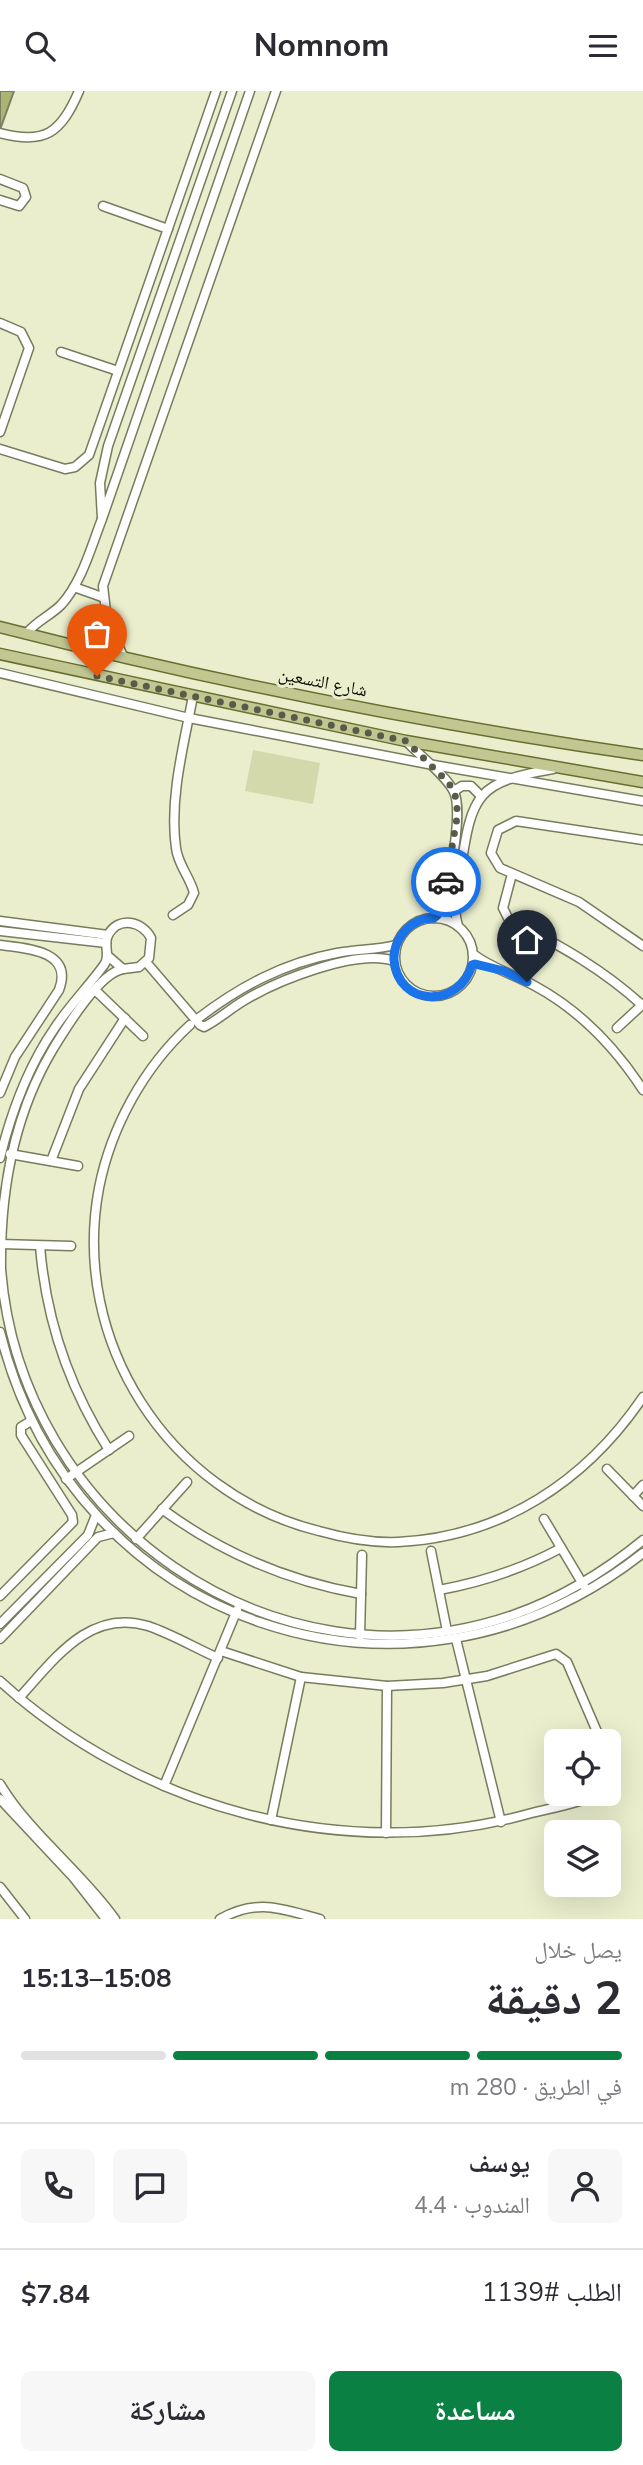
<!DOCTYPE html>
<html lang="ar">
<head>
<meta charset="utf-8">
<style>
	:root { --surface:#fff; --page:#f7f7f7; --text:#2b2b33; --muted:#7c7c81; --line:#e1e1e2; --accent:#0b8043 }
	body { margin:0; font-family:"Nunito Sans","Noto Naskh Arabic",sans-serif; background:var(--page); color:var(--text); direction:rtl; height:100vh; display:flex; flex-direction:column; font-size:26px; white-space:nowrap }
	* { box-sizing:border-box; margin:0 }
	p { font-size:23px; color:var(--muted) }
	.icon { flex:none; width:38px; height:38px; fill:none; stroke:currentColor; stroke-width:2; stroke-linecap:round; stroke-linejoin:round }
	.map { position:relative; height:1828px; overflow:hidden; direction:ltr }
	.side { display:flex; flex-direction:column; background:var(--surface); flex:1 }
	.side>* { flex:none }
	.fabs { position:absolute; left:544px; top:1638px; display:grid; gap:14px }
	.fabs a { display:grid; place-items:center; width:77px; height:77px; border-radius:10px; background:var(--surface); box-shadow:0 7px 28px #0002; font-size:35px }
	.pin { position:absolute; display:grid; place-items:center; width:60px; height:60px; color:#fff; margin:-72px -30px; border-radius:50% 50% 50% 0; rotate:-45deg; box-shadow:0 0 7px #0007 }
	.pin .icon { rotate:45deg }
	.courier { position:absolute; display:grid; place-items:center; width:70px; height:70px; margin:-35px; border:5px solid #1a73e8; border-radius:50%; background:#fff; color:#222; box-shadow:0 2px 9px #0007 }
	.summary em { font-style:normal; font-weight:700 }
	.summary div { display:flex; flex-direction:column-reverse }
	.summary { display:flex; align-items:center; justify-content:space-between; height:119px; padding:0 21px }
	h1 { font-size:46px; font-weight:700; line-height:52px }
	.bar { display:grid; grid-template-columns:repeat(4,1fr); gap:10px 7px; align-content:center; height:84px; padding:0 21px }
	.bar i { height:9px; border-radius:5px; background:var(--line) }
	.bar .current { background:var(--accent) }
	.bar p { grid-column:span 4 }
	.line { display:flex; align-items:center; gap:18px; padding:0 21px; border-top:2px solid var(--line) }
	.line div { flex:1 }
	.round { display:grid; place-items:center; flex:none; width:74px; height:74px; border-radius:10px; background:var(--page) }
	.cta { display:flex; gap:14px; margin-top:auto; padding:14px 21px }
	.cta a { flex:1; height:80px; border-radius:10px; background:var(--accent); color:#fff; font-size:28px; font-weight:700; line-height:80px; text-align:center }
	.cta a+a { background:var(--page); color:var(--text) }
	header { display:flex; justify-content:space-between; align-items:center; height:91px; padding:0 21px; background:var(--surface); font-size:32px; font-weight:700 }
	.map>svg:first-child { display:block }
</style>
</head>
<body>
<header><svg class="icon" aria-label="menu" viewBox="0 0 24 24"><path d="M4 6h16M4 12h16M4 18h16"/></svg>Nomnom<svg class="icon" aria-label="search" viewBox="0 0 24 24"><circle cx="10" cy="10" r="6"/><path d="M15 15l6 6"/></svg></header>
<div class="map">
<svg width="643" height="1828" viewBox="0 0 643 1828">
	<rect width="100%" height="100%" fill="#eaeecd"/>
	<polygon fill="#d3d9ab" points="253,659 320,672 313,713 245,700"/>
	<polygon fill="#acb471" stroke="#7c8062" stroke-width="2" points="0,0 14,0 1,36 0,36"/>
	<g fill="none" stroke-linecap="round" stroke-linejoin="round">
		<defs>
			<g id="minor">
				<path d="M0 42C45 54 61 42 79 0"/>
				<polyline points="0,88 23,97 26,106 19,115 0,109"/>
				<polyline points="103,115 168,138"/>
				<polyline points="0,232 21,241 29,257 0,341"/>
				<polyline points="61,261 118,280"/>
				<polyline points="0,358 65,378 75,376 89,364 216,0"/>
				<polyline points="102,427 100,392 108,355 232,0"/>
				<polyline points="74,496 102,506"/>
				<path d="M26 543C36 530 50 525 61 514 82 491 91 456 102 428L250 0"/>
				<polyline points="123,565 107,529 103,495 276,0"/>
				<polyline points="0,582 189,627 428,673 643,710"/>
				<path d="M406 650C419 664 447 685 454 701 464 721 448 810 434 827"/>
				<polyline points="454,700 462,695 471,695 481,705"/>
				<polyline points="643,749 516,730 498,739 491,762 500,777 579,811 643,855"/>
				<path d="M512 783 503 817 508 827C558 854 599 875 642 914"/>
				<path d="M173 824 188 814 194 802C190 786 178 774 176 757 169 708 184 653 193 605"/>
				<circle cx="434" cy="866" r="39"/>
				<polyline points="0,830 108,844"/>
				<path d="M458 835C452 816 458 796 461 776 472 703 477 691 553 678"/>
				<polyline points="0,840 106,852"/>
				<path d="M0 854C25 857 74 859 59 899L15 966 0 1002"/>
				<path d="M473 863C491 877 515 884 535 895 581 920 615 956 643 999"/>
				<path d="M146 871 200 934 204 936C218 929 231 917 245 909 277 890 357 857 394 870"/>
				<path d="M123 878C99 882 66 937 53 958 13 1025 0 1101 1 1178 20 1428 272 1607 513 1524 561 1507 604 1481 643 1449"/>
				<polyline points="95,899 143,945"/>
				<path d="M196 929C239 896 283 872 337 862 357 858 377 859 396 854"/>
				<path d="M190 934C144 976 111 1036 99 1097 70 1250 168 1403 319 1440 344 1447 372 1452 398 1451 502 1446 586 1390 643 1306"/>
				<polyline points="617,937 643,913"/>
				<polyline points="10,1063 78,1075"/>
				<path d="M0 1067C11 1022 28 976 54 938 69 915 88 896 104 874 111 865 103 854 108 844 119 824 143 831 151 847L149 867 139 876 123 878 108 865"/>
				<polyline points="51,1070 79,998 125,927"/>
				<polyline points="0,1153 71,1155"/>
				<path d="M40 1155C46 1229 68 1295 109 1359"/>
				<path d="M0 1241C72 1533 406 1649 643 1462"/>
				<polyline points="607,1378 643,1415"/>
				<polyline points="66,1388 129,1345"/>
				<polyline points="633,1405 643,1394"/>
				<path d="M162 1418C223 1463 287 1490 361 1503"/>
				<polyline points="544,1428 584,1495"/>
				<polyline points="136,1448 187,1391"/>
				<polyline points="431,1460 447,1540"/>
				<path d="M439 1499C483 1491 522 1478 561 1457"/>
				<polyline points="0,1505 73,1431 72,1424 21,1344 21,1336 31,1330"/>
				<polyline points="0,1533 88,1444 96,1424"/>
				<polyline points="360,1545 362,1464"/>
				<polyline points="0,1548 98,1446 114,1442"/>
				<polyline points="456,1548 501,1731"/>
				<polyline points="221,1560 301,1586 387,1595 443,1592 487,1585 556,1563 567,1571 601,1650"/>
				<path d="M0 1590C139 1717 344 1774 528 1723 551 1717 578 1713 599 1703"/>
				<path d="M19 1607C54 1569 89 1517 148 1535 172 1543 195 1557 218 1567"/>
				<polyline points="609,1668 612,1683 609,1692"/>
				<path d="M0 1693C30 1743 81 1780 115 1828"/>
				<polyline points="164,1695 237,1519"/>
				<polyline points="0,1708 74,1787 106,1828"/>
				<polyline points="271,1729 301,1586"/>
				<polyline points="386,1742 387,1595"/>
				<polyline points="0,1796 25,1828"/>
				<path d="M220 1828C258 1807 281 1818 320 1828"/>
			</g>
			<g id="major">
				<path d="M0 536C211 590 427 633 643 664"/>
				<polyline points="0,563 406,650 643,691"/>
			</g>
		</defs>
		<use href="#minor" stroke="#787c5e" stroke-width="11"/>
		<use href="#major" stroke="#686e30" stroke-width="13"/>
		<use href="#minor" stroke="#fff" stroke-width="8"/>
		<use href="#major" stroke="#c2c792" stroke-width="10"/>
	</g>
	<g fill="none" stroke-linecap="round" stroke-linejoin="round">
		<polyline stroke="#595b4a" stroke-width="7" stroke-dasharray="0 12.6" points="97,585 406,650 449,692 457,709 457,727 446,791"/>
		<path stroke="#1a73e8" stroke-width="9" d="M446 791C445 801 444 821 434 827 431 828 427 827 424 828 406 833 393 851 394 869 398 916 459 918 472 874L475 873 504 880 527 891"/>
	</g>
	<g text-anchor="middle" stroke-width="6" stroke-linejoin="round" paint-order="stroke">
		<g font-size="18" fill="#0b0c03" stroke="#eaeecd">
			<text transform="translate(323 591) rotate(11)" y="6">شارع التسعين</text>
		</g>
	</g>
</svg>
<div class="fabs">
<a><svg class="icon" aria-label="locate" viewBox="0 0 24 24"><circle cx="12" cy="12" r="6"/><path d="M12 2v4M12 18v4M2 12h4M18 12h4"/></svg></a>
<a><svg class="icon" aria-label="layers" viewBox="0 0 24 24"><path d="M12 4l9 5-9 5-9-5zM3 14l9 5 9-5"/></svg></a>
</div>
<div class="pin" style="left:97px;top:585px;background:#ea580c"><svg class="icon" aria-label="bag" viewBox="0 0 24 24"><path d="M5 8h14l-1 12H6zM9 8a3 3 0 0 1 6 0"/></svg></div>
<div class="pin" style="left:527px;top:891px;background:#1f2937"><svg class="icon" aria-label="home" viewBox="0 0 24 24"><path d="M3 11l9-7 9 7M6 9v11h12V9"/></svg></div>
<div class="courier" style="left:446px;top:791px"><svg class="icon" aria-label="car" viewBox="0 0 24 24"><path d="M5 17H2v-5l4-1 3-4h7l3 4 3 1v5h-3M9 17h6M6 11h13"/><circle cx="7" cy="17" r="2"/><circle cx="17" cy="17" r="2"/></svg></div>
</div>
<section class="side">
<div class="summary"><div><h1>2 دقيقة</h1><p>يصل خلال</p></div><em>15:08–15:13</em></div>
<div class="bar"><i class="current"></i><i class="current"></i><i class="current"></i><i></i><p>في الطريق · 280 m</p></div>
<div class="line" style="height:126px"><a class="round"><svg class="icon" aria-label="person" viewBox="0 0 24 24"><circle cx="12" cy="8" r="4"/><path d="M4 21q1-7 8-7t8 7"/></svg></a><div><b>يوسف</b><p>المندوب · 4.4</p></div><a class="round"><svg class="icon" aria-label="chat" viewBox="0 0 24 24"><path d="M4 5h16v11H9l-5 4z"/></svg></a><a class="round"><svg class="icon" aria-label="phone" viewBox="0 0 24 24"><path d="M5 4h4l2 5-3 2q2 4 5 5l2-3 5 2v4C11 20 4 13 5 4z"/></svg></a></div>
<div class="line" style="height:91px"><div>الطلب #1139</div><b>$7.84</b></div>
<div class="cta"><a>مساعدة</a><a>مشاركة</a></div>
</section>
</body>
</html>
